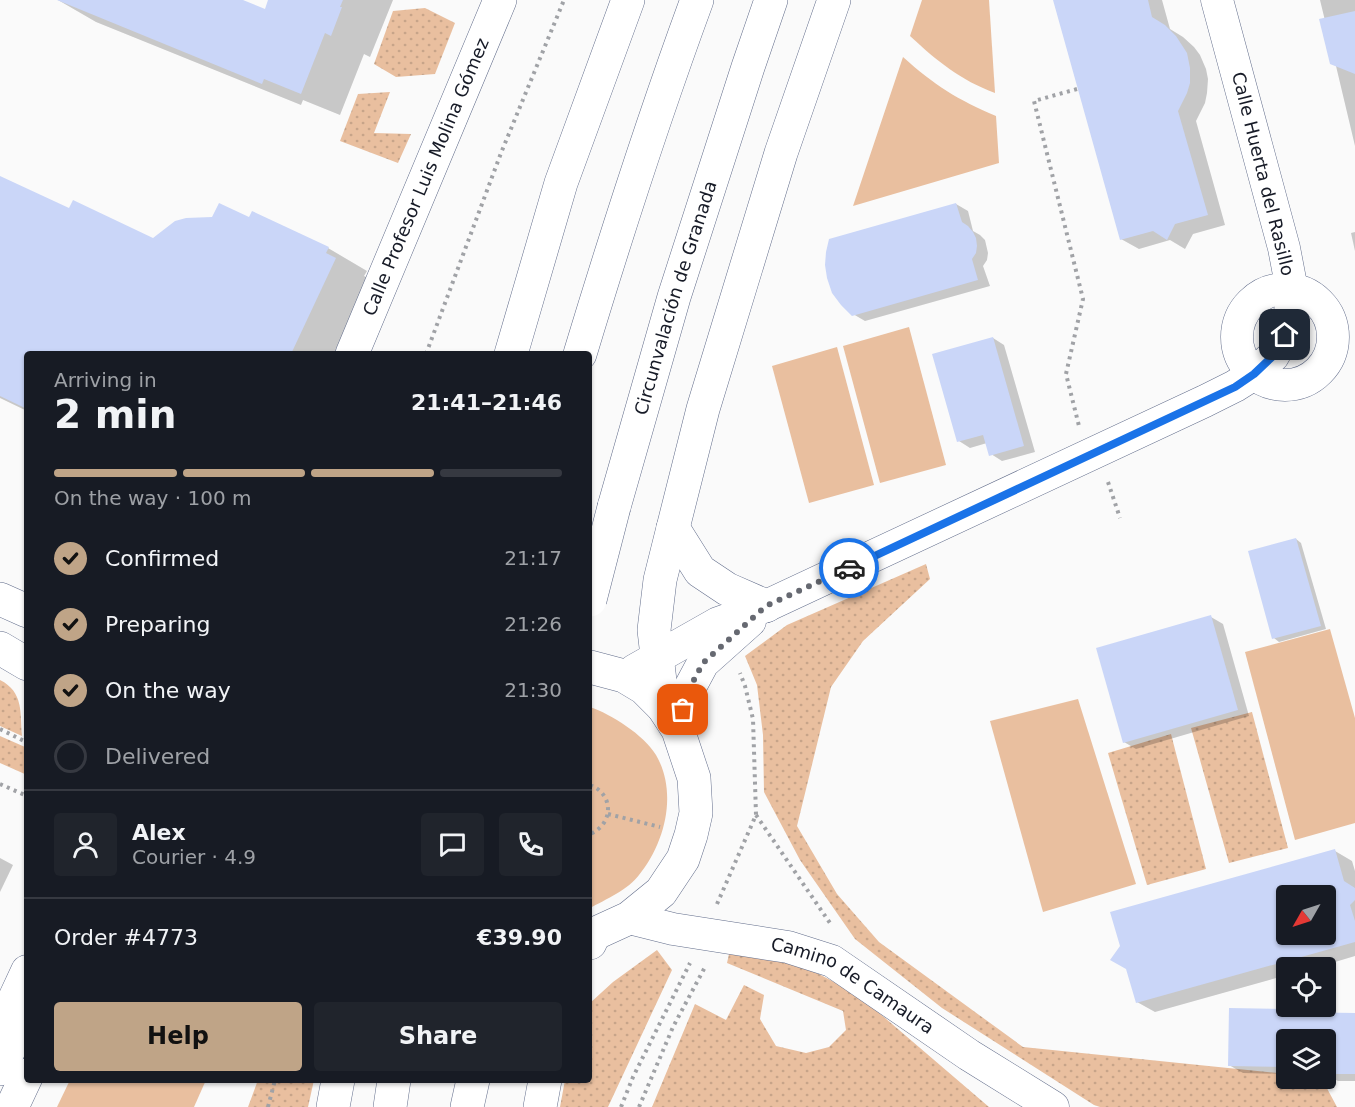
<!DOCTYPE html>
<html lang="en">
<head>
<meta charset="utf-8">
<style>
	:root { --surface:#171b24; --page:#20242c; --text:#f1f3f6; --muted:#9ea1a6; --line:#363941; --accent:#bfa487 }
	body { margin:0; font-family:"DejaVu Sans",sans-serif; background:var(--page); color:var(--text); height:100vh; display:flex; flex-direction:column; font-size:22px; white-space:nowrap }
	* { box-sizing:border-box; margin:0 }
	p { font-size:20px; color:var(--muted) }
	.icon { flex:none; width:33px; height:33px; fill:none; stroke:currentColor; stroke-width:2; stroke-linecap:round; stroke-linejoin:round }
	.map { position:relative; flex:1; overflow:hidden }
	.drawer { position:absolute; left:24px; top:351px; width:568px; height:732px; display:flex; flex-direction:column; background:var(--surface); border-radius:6px; box-shadow:0 2px 4px #0004 }
	.drawer>* { flex:none }
	.needle { width:39px; rotate:231deg }
	.controls { position:absolute; left:1276px; top:885px; display:grid; gap:12px }
	.controls a { display:grid; place-items:center; width:60px; height:60px; border-radius:6px; background:var(--surface); box-shadow:0 2px 4px #0004; font-size:30px }
	.pin { position:absolute; display:grid; place-items:center; width:51px; height:51px; color:#fff; margin:-26px; border-radius:12px; box-shadow:0 3px 9px #0006 }
	.courier { position:absolute; display:grid; place-items:center; width:60px; height:60px; margin:-30px; border:4px solid #1a73e8; border-radius:50%; background:#fff; color:#222; box-shadow:0 2px 8px #0007 }
	.summary em { font-style:normal; font-weight:600 }
	.summary div { display:flex; flex-direction:column-reverse }
	.summary { display:flex; align-items:center; justify-content:space-between; height:102px; padding:0 30px }
	h1 { font-size:39px; font-weight:600; line-height:45px }
	.bar { display:grid; grid-template-columns:repeat(4,1fr); gap:9px 6px; align-content:center; height:72px; padding:0 30px }
	.bar i { height:8px; border-radius:4px; background:var(--line) }
	.bar .on { background:var(--accent) }
	.bar p { grid-column:span 4 }
	.line { display:flex; align-items:center; gap:15px; padding:0 30px; border-top:2px solid var(--line) }
	.line div { flex:1 }
	.round { display:grid; place-items:center; flex:none; width:63px; height:63px; border-radius:6px; background:var(--page) }
	ol { padding:0 30px; list-style:none }
	li { display:flex; align-items:center; gap:18px; height:66px }
	li p { margin-inline-start:auto }
	li .icon { padding:6px; border-radius:50%; background:var(--accent); color:#111; stroke-width:4 }
	li:last-child { color:var(--muted) }
	li i { width:33px; height:33px; border:3px solid var(--line); border-radius:50% }
	.cta { display:flex; gap:12px; margin-top:auto; padding:12px 30px }
	.cta a { flex:1; height:69px; border-radius:6px; background:var(--accent); color:#111; font-size:24px; font-weight:600; line-height:69px; text-align:center }
	.cta a+a { background:var(--page); color:var(--text) }
	.map>svg:first-child { display:block }
</style>
</head>
<body>
<div class="map">
<svg width="1355" height="1107" viewBox="0 0 1355 1107">
	<defs>
		<pattern id="grass-dots" width="8" height="8" patternUnits="userSpaceOnUse" patternTransform="scale(1.5)"><rect width="8" height="8" fill="#e9bf9f"/><path d="M2 2h.1M6 6h.1" fill="none" stroke="#c7a489" stroke-width="1.8" stroke-linecap="round"/></pattern>
	</defs>
	<rect width="100%" height="100%" fill="#fafafa"/>
	<g fill="url(#grass-dots)">
		<polygon points="425,8 455,23 435,74 396,77 374,64 393,11"/>
		<polygon points="390,92 374,133 411,134 398,163 340,141 358,94"/>
		<polygon points="926,564 930,579 863,641 831,687 797,826 837,894 879,942 1023,1047 1287,1074 1287,1078 1322,1079 1337,1107 1100,1107 1094,1105 942,1008 855,939 800,860 764,792 763,735 757,685 745,656 787,625"/>
		<path d="M0 680C24 692 20 713 22 736L0 726Z"/>
		<polygon points="1252,712 1288,848 1229,863 1191,728"/>
		<polygon points="1171,734 1206,869 1147,885 1108,753"/>
		<polygon points="0,736 25,747 27,760 27,775 0,763"/>
		<polygon points="657,950 672,970 608,1107 560,1107 565,1080 590,1080 590,1003 613,982"/>
		<polygon points="729,954 794,961 857,994 989,1107 652,1107 695,1004 726,1020 744,985 764,995 760,1019 776,1046 806,1053 829,1047 846,1030 843,1011 727,963"/>
		<polygon points="258,1080 314,1080 308,1107 248,1107"/>
	</g>
	<g fill="#e9bf9f">
		<path d="M922 0H989L995 93C960 80 937 61 910 36Z"/>
		<path d="M903 57C934 85 958 100 996 116L999 163 853 206Z"/>
		<polygon points="909,327 946,465 880,483 843,346"/>
		<polygon points="837,347 874,485 809,503 772,366"/>
		<polygon points="1330,629 1355,718 1355,823 1295,840 1245,652"/>
		<polygon points="1078,699 1136,884 1043,912 990,721"/>
		<path d="M590 707C611 714 644 735 656 755 678 793 665 843 639 875 629 889 605 900 590 908Z"/>
		<polygon points="70,1080 206,1080 194,1107 57,1107"/>
	</g>
	<g fill="#0003" fill-rule="evenodd">
		<polygon points="58,0 230,0 266,11 270,0 393,0 370,57 364,54 340,115 303,100 301,105 185,58 96,22"/>
		<polygon points="1054,0 1162,0 1170,29 1183,37 1194,47 1200,55 1206,69 1208,79 1207,93 1205,103 1196,121 1225,225 1193,234 1185,249 1170,240 1139,249 1121,239"/>
		<polygon points="1320,0 1355,0 1355,146 1336,66"/>
		<polygon points="0,178 70,210 153,239 250,219 328,248 367,271 364,276 374,281 340,354 27,354 27,411 0,398"/>
		<polygon points="956,204 968,211 973,231 980,235 985,240 988,253 987,260 983,266 990,286 865,321 853,314"/>
		<polygon points="1355,232 1355,251 1351,233"/>
		<polygon points="993,338 1004,345 1035,452 1002,461 991,454 987,443 970,448 959,441"/>
		<polygon points="1296,539 1301,543 1326,629 1279,642 1274,638"/>
		<polygon points="1211,617 1223,624 1249,716 1136,749 1124,742"/>
		<path d="M1335 851 1352 861 1355 871V956L1315 968H1287V975L1155 1012 1137 1002ZM1287 896H1326V934H1287Z"/>
		<polygon points="0,858 13,865 0,892"/>
		<polygon points="1292,1011 1297,1013 1355,1014 1355,1081 1338,1081 1326,1075 1326,1040 1287,1040 1287,1074 1243,1073 1229,1065"/>
	</g>
	<g fill="#cad6f8" fill-rule="evenodd">
		<polygon points="57,0 243,0 265,9 268,0 343,0 340,7 342,7 331,36 325,33 301,94 264,79 262,84"/>
		<polygon points="1053,0 1148,0 1152,17 1165,25 1176,36 1187,53 1190,68 1190,83 1187,93 1178,111 1208,215 1175,224 1167,240 1153,231 1120,240"/>
		<polygon points="1355,11 1355,74 1330,64 1319,19"/>
		<polygon points="0,176 69,208 73,200 153,238 175,221 186,218 212,217 219,203 249,217 252,211 329,247 326,253 336,258 291,354 27,354 27,409 0,396"/>
		<polygon points="956,203 962,222 968,226 973,232 976,238 977,246 976,253 972,259 978,280 852,316 841,305 832,293 827,278 825,265 826,252 829,239"/>
		<polygon points="993,337 1024,446 989,456 983,435 957,442 932,354"/>
		<polygon points="1296,538 1321,626 1272,639 1248,551"/>
		<polygon points="1211,615 1238,710 1123,743 1096,648"/>
		<path d="M1335 849 1344 881 1355 888V900L1350 905 1355 921V942L1136 1003 1126 969 1110 960 1120 946 1110 912ZM1287 896H1326V934H1287Z"/>
		<polygon points="1229,1008 1293,1009 1293,1012 1355,1013 1355,1074 1326,1074 1326,1040 1287,1040 1287,1067 1228,1066"/>
	</g>
	<g fill="none" stroke-linecap="round" stroke-linejoin="round">
		<defs>
			<g id="minor">
				<circle cx="1285" cy="337" r="48"/>
				<polyline points="635,670 718,623 766,606 1205,401 1235,386 1254,374 1273,356 1285,335 1290,313 1292,290 1284,248 1217,0"/>
				<polyline points="678,730 688,691 703,663 750,621"/>
				<path id="s1" d="M629 918 673 929 788 947 832 961 969 1055 1053 1107"/>
				<polyline points="0,1029 27,971"/>
			</g>
			<g id="major">
				<path id="s2" d="M352 354 500 0"/>
				<polyline points="0,599 27,611"/>
				<polyline points="0,648 27,664"/>
				<polyline points="590,667 624,676 644,688 663,707 678,730 694,778 696,813 691,835 683,859 661,892 629,918 594,934 590,935"/>
				<polyline points="0,1069 27,1011"/>
				<polyline points="12,1107 27,1075"/>
			</g>
			<g id="highway">
				<polyline points="511,354 561,183 628,0"/>
				<path d="M580 354C616 235 654 117 697 0"/>
				<path id="s3" d="M614 507 674 297 748 67 771 0"/>
				<polyline points="673,528 700,571 727,589 766,606"/>
				<polyline points="663,707 654,630 660,580 673,528 703,409 781,153 834,0"/>
				<polyline points="590,943 594,934"/>
				<polyline points="333,1107 338,1080"/>
				<polyline points="390,1107 394,1080"/>
				<polyline points="467,1107 473,1080"/>
				<polyline points="540,1107 545,1080"/>
			</g>
		</defs>
		<use href="#minor" stroke="#626d8b" stroke-width="33"/>
		<use href="#major" stroke="#626d8b" stroke-width="34"/>
		<use href="#highway" stroke="#626d8b" stroke-width="34"/>
		<g stroke="#a0a2a6" stroke-width="4" stroke-dasharray="3 4.5" stroke-linecap="butt">
			<polyline points="1077,89 1034,101 1083,299 1066,374 1079,426"/>
			<polyline points="426,354 501,153 564,0"/>
			<polyline points="1108,482 1120,518"/>
			<polyline points="0,729 26,742"/>
			<polyline points="0,784 27,796"/>
			<path d="M590 785C614 794 614 824 590 834"/>
			<polyline points="608,814 660,827"/>
			<polyline points="756,815 832,926"/>
			<polyline points="717,904 756,815 753,719 745,686 740,673"/>
			<polyline points="268,1107 275,1080"/>
			<polyline points="621,1107 633,1077 690,963"/>
			<polyline points="639,1107 673,1027 705,967"/>
		</g>
		<use href="#minor" stroke="#fff" stroke-width="32"/>
		<use href="#major" stroke="#fff" stroke-width="33"/>
		<use href="#highway" stroke="#fff" stroke-width="33"/>
		<defs>
			<polyline id="highway-bridge" points="590,600 614,507"/>
		</defs>
		<use href="#highway-bridge" stroke="#626d8b" stroke-width="34" stroke-linecap="butt"/>
		<use href="#highway-bridge" stroke="#fff" stroke-width="33"/>
	</g>
	<g fill="none" stroke-linecap="round" stroke-linejoin="round">
		<polyline stroke="#666971" stroke-width="6" stroke-dasharray="0 10.8" points="683,710 688,691 703,663 766,606 849,568"/>
		<polyline stroke="#1a73e8" stroke-width="8" points="849,568 1235,387 1254,374 1273,356 1285,335"/>
	</g>
	<g text-anchor="middle" stroke-width="4.5" stroke-linejoin="round" paint-order="stroke">
		<g font-size="18" fill="#171b27" stroke="#fff">
			<text transform="translate(1263 174) rotate(76)" y="6">Calle Huerta del Rasillo</text>
			<text dy="6" stroke="none"><textPath href="#s2" startOffset="192">Calle Profesor Luis Molina Gómez</textPath></text>
			<text dy="6" stroke="none"><textPath href="#s3" startOffset="218">Circunvalación de Granada</textPath></text>
			<text dy="6" stroke="none"><textPath href="#s1" startOffset="237">Camino de Camaura</textPath></text>
		</g>
	</g>
</svg>
<div class="controls">
<a><svg class="needle" viewBox="-14 -14 28 28"><path d="M0-13l5 13h-10z" fill="#e53935"/><path d="M0 13l5-13h-10z" fill="#9ea1a6"/></svg></a>
<a><svg class="icon" aria-label="locate" viewBox="0 0 24 24"><circle cx="12" cy="12" r="6"/><path d="M12 2v4M12 18v4M2 12h4M18 12h4"/></svg></a>
<a><svg class="icon" aria-label="layers" viewBox="0 0 24 24"><path d="M12 4l9 5-9 5-9-5zM3 14l9 5 9-5"/></svg></a>
</div>
<div class="pin" style="left:683px;top:710px;background:#ea580c"><svg class="icon" aria-label="bag" viewBox="0 0 24 24"><path d="M5 8h14l-1 12H6zM9 8a3 3 0 0 1 6 0"/></svg></div>
<div class="pin" style="left:1285px;top:335px;background:#1f2937"><svg class="icon" aria-label="home" viewBox="0 0 24 24"><path d="M3 11l9-7 9 7M6 9v11h12V9"/></svg></div>
<div class="courier" style="left:849px;top:568px"><svg class="icon" aria-label="car" viewBox="0 0 24 24"><path d="M5 17H2v-5l4-1 3-4h7l3 4 3 1v5h-3M9 17h6M6 11h13"/><circle cx="7" cy="17" r="2"/><circle cx="17" cy="17" r="2"/></svg></div>
<section class="drawer">
<div class="summary"><div><h1>2 min</h1><p>Arriving in</p></div><em>21:41–21:46</em></div>
<div class="bar"><i class="on"></i><i class="on"></i><i class="on"></i><i></i><p>On the way · 100 m</p></div>
<ol>
<li><svg class="icon" aria-label="check" viewBox="0 0 24 24"><path d="M5 12l5 5 9-10"/></svg>Confirmed<p>21:17</p></li>
<li><svg class="icon" aria-label="check" viewBox="0 0 24 24"><path d="M5 12l5 5 9-10"/></svg>Preparing<p>21:26</p></li>
<li><svg class="icon" aria-label="check" viewBox="0 0 24 24"><path d="M5 12l5 5 9-10"/></svg>On the way<p>21:30</p></li>
<li><i></i>Delivered</li>
</ol>
<div class="line" style="height:108px"><a class="round"><svg class="icon" aria-label="person" viewBox="0 0 24 24"><circle cx="12" cy="8" r="4"/><path d="M4 21q1-7 8-7t8 7"/></svg></a><div><b>Alex</b><p>Courier · 4.9</p></div><a class="round"><svg class="icon" aria-label="chat" viewBox="0 0 24 24"><path d="M4 5h16v11H9l-5 4z"/></svg></a><a class="round"><svg class="icon" aria-label="phone" viewBox="0 0 24 24"><path d="M5 4h4l2 5-3 2q2 4 5 5l2-3 5 2v4C11 20 4 13 5 4z"/></svg></a></div>
<div class="line" style="height:78px"><div>Order #4773</div><b>€39.90</b></div>
<div class="cta"><a>Help</a><a>Share</a></div>
</section>
</div>
</body>
</html>
